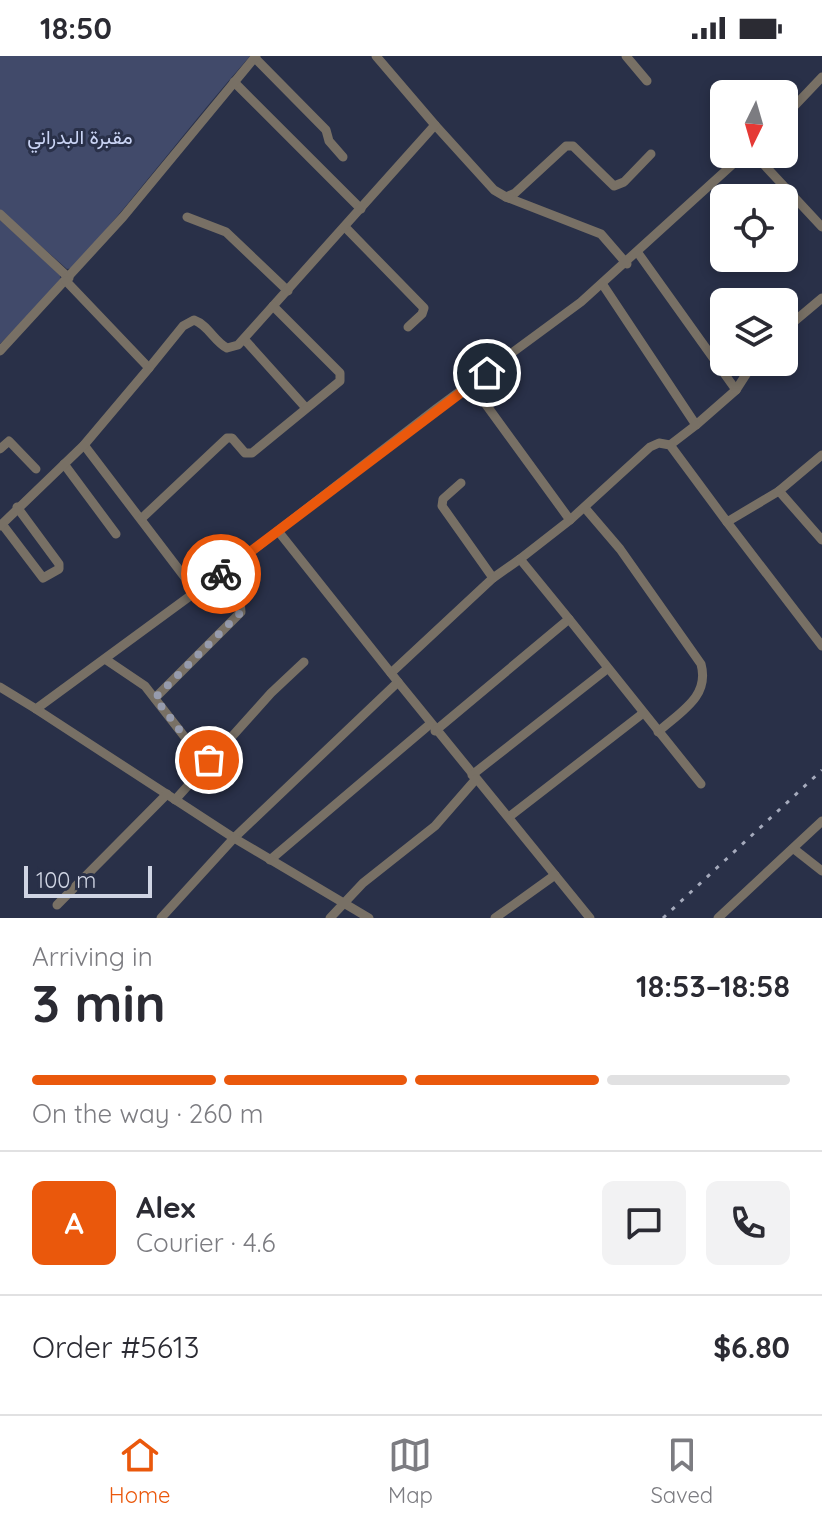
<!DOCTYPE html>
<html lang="en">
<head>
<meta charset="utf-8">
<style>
	:root { --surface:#fff; --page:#f2f2f3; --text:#2b2b33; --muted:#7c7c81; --line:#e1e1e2; --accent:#ea580c }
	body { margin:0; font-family:Quicksand,Vazirmatn,sans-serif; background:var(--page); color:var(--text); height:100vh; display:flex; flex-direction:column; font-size:30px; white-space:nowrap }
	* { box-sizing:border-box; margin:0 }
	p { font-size:26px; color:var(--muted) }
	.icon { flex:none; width:44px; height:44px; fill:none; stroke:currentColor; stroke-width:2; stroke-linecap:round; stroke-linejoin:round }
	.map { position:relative; height:862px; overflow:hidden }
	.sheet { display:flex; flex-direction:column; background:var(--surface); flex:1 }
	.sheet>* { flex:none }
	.needle { width:52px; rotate:185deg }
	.controls { position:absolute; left:710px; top:24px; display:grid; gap:16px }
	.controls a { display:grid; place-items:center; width:88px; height:88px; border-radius:12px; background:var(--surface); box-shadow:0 4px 12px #0003; font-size:40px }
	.scale { position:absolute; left:24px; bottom:20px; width:128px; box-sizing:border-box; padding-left:8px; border:4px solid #d0d5e4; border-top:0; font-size:22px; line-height:28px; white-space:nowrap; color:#d0d5e4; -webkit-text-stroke:6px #293048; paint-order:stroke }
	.pin { position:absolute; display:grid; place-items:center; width:68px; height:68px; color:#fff; margin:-34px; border:4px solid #fff; border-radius:50%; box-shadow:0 2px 8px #0007 }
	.courier { position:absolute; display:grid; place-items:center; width:80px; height:80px; margin:-40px; border:6px solid #ea580c; border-radius:50%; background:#fff; color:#222; box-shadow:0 2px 10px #0007 }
	.summary em { font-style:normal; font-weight:800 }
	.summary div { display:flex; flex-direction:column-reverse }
	.summary { display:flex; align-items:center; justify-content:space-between; height:136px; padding:0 32px }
	h1 { font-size:52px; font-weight:800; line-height:60px }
	.bar { display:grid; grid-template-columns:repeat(4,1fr); gap:12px 8px; align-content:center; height:96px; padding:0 32px }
	.bar i { height:10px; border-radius:6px; background:var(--line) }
	.bar .active { background:var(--accent) }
	.bar p { grid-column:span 4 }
	.line { display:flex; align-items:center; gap:20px; padding:0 32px; border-top:2px solid var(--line) }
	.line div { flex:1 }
	.round { display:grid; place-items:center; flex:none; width:84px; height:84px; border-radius:12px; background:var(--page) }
	.status { display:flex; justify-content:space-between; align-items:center; height:56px; padding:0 40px; background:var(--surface); direction:ltr }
	.status svg { height:22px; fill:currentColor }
	.tab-bar { display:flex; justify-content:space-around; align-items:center; height:112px; border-top:2px solid var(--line); background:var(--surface); font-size:22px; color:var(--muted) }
	.tab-bar a { display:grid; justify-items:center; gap:4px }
	.tab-bar .active { color:var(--accent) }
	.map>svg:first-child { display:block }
</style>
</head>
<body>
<div class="status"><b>18:50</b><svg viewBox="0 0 49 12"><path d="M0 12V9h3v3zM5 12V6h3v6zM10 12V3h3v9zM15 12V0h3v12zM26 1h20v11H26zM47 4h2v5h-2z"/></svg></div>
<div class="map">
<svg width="822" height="862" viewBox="0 0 822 862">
	<rect width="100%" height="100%" fill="#293048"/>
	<g fill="#414a6a">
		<path d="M0 0H250C189 70 134 143 73 212L67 213 0 154Z"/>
		<polygon points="0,164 60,219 61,225 0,288"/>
	</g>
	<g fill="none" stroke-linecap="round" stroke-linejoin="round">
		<g stroke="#787065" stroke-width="9">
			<polyline points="626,0 647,25"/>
			<polyline points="255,2 326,74 329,85 343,101"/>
			<polyline points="234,26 361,153"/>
			<polyline points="784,61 822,21"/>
			<polyline points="435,69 494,134 506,141 515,137 566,90 573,90 614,130 624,126 651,98"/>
			<polyline points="754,98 822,171"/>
			<polyline points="506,141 601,178 627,208"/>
			<polyline points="0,158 69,222"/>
			<polyline points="187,161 226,176 288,235"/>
			<polyline points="345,171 424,252 422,258 408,271"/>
			<polyline points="603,229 696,369 736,334 638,197"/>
			<polyline points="784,274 822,242"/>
			<polyline points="244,283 306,352"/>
			<polyline points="0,295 123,161 256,0"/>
			<path d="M149 312 183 270 194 264C208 269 214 285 227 292L238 289 435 69 376 0"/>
			<polyline points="736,334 754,306"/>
			<polyline points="84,389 196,536"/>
			<polyline points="670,389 696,369"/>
			<polyline points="0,393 9,385 36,413"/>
			<polyline points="64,408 116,478"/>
			<polyline points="461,427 443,443 442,450 493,522"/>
			<polyline points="779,435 822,484"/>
			<path d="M585 452 620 493 701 608C710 641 680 656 658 676"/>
			<polyline points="141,463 227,382 232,382 245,397 252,397 340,325 340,317 273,250"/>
			<polyline points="570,464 650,391 659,387 670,389 727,466 779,435 822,399"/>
			<polyline points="727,466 822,590"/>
			<polyline points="2,468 43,522 59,513 59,508 17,451"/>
			<polyline points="0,470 84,389 149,312 66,225"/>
			<polyline points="569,563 701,728"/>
			<polyline points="105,603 145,630 191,689 209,704"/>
			<polyline points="391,617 493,522 520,503"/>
			<polyline points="398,626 555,819"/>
			<polyline points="0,631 36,653 257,491 437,352 581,246 744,98"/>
			<polyline points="155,642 241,556 240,544 221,518"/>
			<polyline points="36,653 234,782 398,626 278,475"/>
			<polyline points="435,675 569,563 520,503 570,464 471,328"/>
			<polyline points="472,719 607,613"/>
			<polyline points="175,744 271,637 304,606"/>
			<polyline points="509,761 642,658"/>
			<polyline points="794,793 822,815"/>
			<polyline points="270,804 429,669"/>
			<polyline points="57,849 167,738"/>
			<polyline points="161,862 234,782 369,862"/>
			<polyline points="330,862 363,827 435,770 476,723"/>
			<polyline points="495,862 555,819 590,862"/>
			<polyline points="718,862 822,765"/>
		</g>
		<polyline stroke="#a5aabc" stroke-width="3" stroke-dasharray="4 8" stroke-linecap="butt" points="663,862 822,714"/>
	</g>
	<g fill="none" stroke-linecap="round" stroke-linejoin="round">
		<polyline stroke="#969bad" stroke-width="8" stroke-dasharray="0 14.4" points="209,704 191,689 155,642 241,556 240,544 221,518"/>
		<polyline stroke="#ea580c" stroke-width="10" points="221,518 487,317"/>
	</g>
	<g text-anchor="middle" stroke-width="6" stroke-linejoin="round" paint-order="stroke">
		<g font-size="20" fill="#cad4f4" stroke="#293048">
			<text x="80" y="88">مقبرة البدراني</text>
		</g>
	</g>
</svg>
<div class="controls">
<a><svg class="needle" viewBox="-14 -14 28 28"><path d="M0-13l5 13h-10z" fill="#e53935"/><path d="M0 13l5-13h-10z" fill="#7c7c81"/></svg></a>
<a><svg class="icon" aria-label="locate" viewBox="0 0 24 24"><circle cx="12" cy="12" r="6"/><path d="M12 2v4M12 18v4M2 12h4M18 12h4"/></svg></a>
<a><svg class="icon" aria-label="layers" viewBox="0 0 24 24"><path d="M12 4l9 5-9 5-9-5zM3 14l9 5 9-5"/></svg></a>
</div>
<div class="scale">100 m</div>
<div class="pin" style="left:209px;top:704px;background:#ea580c"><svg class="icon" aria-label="bag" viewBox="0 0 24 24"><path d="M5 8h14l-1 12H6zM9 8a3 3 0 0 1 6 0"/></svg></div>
<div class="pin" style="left:487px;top:317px;background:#1f2937"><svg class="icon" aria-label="home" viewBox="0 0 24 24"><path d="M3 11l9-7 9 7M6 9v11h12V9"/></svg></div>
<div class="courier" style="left:221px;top:518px"><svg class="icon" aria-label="bike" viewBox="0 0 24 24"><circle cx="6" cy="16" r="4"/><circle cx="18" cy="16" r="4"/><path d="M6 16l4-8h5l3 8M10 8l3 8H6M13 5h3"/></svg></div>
</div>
<section class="sheet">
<div class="summary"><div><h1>3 min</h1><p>Arriving in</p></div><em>18:53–18:58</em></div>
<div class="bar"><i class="active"></i><i class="active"></i><i class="active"></i><i></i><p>On the way · 260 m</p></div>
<div class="line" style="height:144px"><b class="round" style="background:var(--accent);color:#fff">A</b><div><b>Alex</b><p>Courier · 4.6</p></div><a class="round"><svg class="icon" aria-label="chat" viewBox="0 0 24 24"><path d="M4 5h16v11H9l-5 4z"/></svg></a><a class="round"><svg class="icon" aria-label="phone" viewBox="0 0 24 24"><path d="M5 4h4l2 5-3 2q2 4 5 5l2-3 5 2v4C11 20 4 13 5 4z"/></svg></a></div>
<div class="line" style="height:104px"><div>Order #5613</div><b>$6.80</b></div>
</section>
<nav class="tab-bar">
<a class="active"><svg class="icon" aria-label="home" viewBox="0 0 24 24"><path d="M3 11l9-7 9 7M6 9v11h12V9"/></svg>Home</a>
<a><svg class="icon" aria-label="map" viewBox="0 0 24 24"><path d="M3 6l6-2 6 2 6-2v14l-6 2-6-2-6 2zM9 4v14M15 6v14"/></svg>Map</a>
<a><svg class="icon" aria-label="saved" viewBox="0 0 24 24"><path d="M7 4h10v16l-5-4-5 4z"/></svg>Saved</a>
</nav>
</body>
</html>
